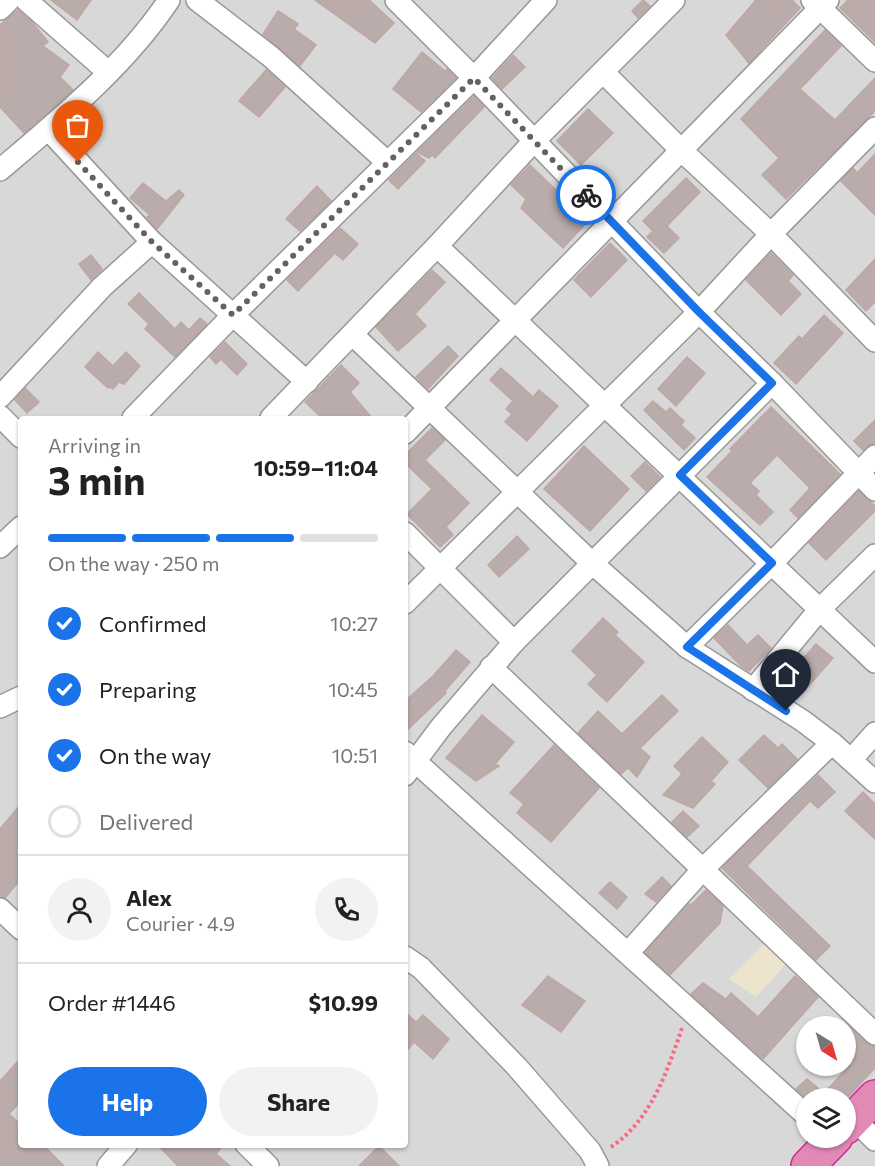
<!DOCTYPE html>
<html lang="en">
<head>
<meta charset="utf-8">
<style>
	:root { --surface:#fff; --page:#f2f2f2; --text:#222; --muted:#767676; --line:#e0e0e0; --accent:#1a73e8 }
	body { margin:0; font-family:Commissioner,sans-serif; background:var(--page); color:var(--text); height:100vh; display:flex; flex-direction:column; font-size:22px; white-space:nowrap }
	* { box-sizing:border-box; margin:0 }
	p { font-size:20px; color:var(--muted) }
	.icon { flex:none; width:33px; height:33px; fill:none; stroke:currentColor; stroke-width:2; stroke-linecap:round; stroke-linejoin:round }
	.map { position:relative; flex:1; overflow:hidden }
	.drawer { position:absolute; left:18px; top:416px; width:390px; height:732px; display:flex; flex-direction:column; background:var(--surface); border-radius:6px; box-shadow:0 2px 4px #0004 }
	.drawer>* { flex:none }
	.needle { width:39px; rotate:143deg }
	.tools { position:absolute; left:796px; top:1016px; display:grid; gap:12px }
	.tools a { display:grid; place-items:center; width:60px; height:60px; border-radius:50%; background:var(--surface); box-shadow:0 2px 4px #0004; font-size:30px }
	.pin { position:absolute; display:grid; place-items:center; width:51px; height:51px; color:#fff; margin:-62px -26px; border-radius:50% 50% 50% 0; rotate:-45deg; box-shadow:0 0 6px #0007 }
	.pin .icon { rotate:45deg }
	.courier { position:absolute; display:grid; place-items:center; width:60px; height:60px; margin:-30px; border:4px solid #1a73e8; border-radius:50%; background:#fff; color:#222; box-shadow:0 2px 8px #0007 }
	.head em { font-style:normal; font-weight:700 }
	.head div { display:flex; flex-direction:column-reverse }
	.head { display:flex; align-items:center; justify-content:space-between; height:102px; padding:0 30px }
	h1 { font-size:39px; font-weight:700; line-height:45px }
	.bar { display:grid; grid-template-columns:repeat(4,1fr); gap:9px 6px; align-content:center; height:72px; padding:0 30px }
	.bar i { height:8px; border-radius:4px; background:var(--line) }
	.bar .current { background:var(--accent) }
	.bar p { grid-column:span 4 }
	.line { display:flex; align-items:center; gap:15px; padding:0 30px; border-top:2px solid var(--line) }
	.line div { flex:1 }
	.round { display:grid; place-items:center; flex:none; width:63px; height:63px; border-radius:32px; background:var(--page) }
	ol { padding:0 30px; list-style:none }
	li { display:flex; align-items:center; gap:18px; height:66px }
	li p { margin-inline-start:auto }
	li .icon { padding:6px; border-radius:50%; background:var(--accent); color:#fff; stroke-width:4 }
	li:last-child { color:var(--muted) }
	li i { width:33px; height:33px; border:3px solid var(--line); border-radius:50% }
	.cta { display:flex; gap:12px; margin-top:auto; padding:12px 30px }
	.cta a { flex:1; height:69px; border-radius:36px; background:var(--accent); color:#fff; font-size:24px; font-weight:700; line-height:69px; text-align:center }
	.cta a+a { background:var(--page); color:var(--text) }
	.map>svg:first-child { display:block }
</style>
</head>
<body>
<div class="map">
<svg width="875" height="1166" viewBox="0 0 875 1166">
	<rect width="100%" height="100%" fill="#ede5e1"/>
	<path fill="#d9d8d8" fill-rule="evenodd" d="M0 0H875V1166H0ZM21 418H405V1144H21ZM807 1026H846V1065H807ZM807 1098H846V1137H807Z"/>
	<polygon fill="#ece4cc" points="764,944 787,963 756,997 729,979"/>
	<g fill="#b9acaa" stroke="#bea7a4" stroke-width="1.5">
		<polygon points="51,0 91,0 77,20"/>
		<polygon points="315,0 369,0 394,23 375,43"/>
		<polygon points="643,0 650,6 638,18 632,11"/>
		<polygon points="756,0 792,0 800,8 749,63 726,35"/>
		<polygon points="848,0 875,0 875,42 840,8"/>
		<polygon points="18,10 32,22 48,42 43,46 69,65 60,77 73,90 24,133 0,107 0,25"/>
		<polygon points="278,11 298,24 294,29 316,45 300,66 263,34"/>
		<polygon points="825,30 841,46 800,89 835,120 875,78 875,111 786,199 762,175 779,158 741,119"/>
		<polygon points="422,52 445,71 447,69 456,78 421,112 393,89"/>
		<polygon points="513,55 525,67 502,89 492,78"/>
		<polygon points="266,70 285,87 259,117 239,101"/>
		<polygon points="474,96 484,107 435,158 432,155 429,158 417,152"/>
		<polygon points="588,109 613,133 581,165 557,141"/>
		<polygon points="416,153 425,161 398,189 389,180"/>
		<polygon points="875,154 875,215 841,181 853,168 857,173"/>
		<polygon points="530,165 588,221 563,248 521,208 526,199 511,185"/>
		<polygon points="686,178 700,192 667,226 679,238 664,253 647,237 653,231 643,221"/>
		<polygon points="143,183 166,201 179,190 184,195 157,229 147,217 150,215 130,198"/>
		<polygon points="317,186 331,201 300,231 286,219"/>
		<polygon points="340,228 358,244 343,260 335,253 298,291 287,280"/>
		<polygon points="610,243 627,260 591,297 574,280"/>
		<polygon points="771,253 793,275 788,281 801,294 781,315 746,280"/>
		<polygon points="91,255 102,269 91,280 79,264"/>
		<polygon points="875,259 875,302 866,311 846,290"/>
		<polygon points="432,270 445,282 415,314 426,326 398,351 376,327"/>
		<polygon points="139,293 175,329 181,322 189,330 200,318 207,324 175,357 145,329 149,324 128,304"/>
		<polygon points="824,315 843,333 796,384 774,363 799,336 802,339"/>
		<polygon points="225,342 247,364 237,375 221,359 216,364 210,357"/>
		<polygon points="448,346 458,356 428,389 416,377"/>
		<polygon points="98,352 113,366 126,352 140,366 124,384 119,382 113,389 110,387 108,388 85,367"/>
		<polygon points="687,357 705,373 676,406 658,389"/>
		<polygon points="341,365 359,383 350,392 372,418 322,418 305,402"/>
		<polygon points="501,368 533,397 539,390 558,406 527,441 505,422 512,414 506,409 513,401 490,380"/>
		<polygon points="25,388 39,402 27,413 15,400"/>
		<polygon points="653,401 666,412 670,408 684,421 681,425 695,438 684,450 644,410"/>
		<polygon points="771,407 840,474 798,518 790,510 810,488 777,455 750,483 759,491 756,495 773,512 760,525 707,477 732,451 730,449"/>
		<polygon points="875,420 875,443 863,450 854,441"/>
		<polygon points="432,428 445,440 425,460 469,503 446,527 453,535 440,547 407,514 432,489 405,463 405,455"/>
		<polygon points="584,446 629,489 590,531 544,489"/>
		<polygon points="645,462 660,477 646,491 631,476"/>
		<polygon points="859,491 875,506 875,511 826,560 809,543"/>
		<polygon points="517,536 529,549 499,577 488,565"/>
		<polygon points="603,618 618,632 615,635 644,662 607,702 588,684 597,675 572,651"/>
		<polygon points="728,625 747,645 758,635 771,648 749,671 741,666 714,638"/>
		<polygon points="816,644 833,658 797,699 780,685"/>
		<polygon points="456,650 470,662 445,691 446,693 405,732 405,701 433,676"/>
		<polygon points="662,695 678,711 640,748 650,757 637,777 628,768 621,774 578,733 598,711 622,734"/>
		<polygon points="482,715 514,742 495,764 499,766 476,781 446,758"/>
		<polygon points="764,735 778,748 782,744 797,759 768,788 739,760"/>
		<polygon points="702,737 728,762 711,781 715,784 693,808 663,795 682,774 674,766"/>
		<polygon points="554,745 599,788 551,842 517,813 524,804 510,793"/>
		<polygon points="818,775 835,792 818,808 810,801 747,866 830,946 816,960 722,868"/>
		<polygon points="863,792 875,804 875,839 845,811"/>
		<polygon points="21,804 21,879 5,898 0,897 0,829"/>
		<polygon points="683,811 699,826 687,837 672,822"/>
		<polygon points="662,877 671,886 656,902 645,894"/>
		<polygon points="610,882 627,897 617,909 599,893"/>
		<polygon points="706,890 723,906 720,923 670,975 645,953 689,904 691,905"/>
		<polygon points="548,976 585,1001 561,1032 522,1005"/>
		<polygon points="795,976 818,997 763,1059 691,994 703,983 726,999 731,993 758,1017"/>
		<polygon points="405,1012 416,1022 423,1015 449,1039 433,1059 414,1042 405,1053"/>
		<polygon points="846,1024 866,1043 875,1046 875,1068 847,1098 806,1098 796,1089 807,1079 824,1093 854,1061 846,1054"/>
		<polygon points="21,1058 21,1101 9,1114 21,1125 21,1144 42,1144 64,1166 0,1166 0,1081"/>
		<polygon points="157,1144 224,1144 216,1154 230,1166 178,1166"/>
		<polygon points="379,1146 399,1166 359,1166"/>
	</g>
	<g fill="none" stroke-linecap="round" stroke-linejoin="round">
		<defs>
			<g id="street">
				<polyline points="26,0 108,72"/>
				<polyline points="197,0 270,56 387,162"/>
				<polyline points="396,0 474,78 699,312 772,383 875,490"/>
				<polyline points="812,0 875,61"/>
				<polyline points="0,9 9,0"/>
				<polyline points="603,72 681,150 771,234 875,341"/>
				<polyline points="48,129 152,242 307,382"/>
				<path d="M0 170C60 119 125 66 169 0"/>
				<polyline points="437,246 875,662"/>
				<polyline points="353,335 592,563 687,647 803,721 832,743 875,782"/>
				<polyline points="0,397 102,287 152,242"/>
				<polyline points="0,416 21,437"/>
				<polyline points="133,418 233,315 474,78 546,0"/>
				<polyline points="271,418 437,246 534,141 674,0"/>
				<polyline points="405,433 828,0"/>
				<polyline points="405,533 514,642"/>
				<polyline points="0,547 21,527"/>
				<polyline points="405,603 699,312 771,234 875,128"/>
				<polyline points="687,647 772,563 875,456"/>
				<polyline points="491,667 875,1034"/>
				<polyline points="753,690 819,610 875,555"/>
				<polyline points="0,707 21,697"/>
				<polyline points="405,752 807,1116"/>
				<polyline points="851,760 875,733"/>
				<polyline points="405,775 441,727 514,642 772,383"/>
				<polyline points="0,909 21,929"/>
				<polyline points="628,953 703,869 832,743"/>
				<polyline points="405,957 421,968 517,1067 590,1151 598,1166"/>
				<polyline points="854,1119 875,1140"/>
				<polyline points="246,1144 268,1166"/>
				<polyline points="108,1166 127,1144"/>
			</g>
			<g id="highway">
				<polyline points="846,1127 875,1097"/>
				<polyline points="808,1166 836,1137"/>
			</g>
		</defs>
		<use href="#street" stroke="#989898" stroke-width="24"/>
		<use href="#highway" stroke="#d12796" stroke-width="36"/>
		<path stroke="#f66885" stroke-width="4" stroke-dasharray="3 3" stroke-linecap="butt" d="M611 1147C651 1120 667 1072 682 1028"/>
		<use href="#street" stroke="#fff" stroke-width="21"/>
		<use href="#highway" stroke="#e389b6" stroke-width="33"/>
	</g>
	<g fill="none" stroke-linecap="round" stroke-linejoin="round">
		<polyline stroke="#646260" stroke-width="6" stroke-dasharray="0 10.8" points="78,162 152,242 233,315 474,78 586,195"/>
		<polyline stroke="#1a73e8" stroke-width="8" points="586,195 699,312 772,383 680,475 772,563 687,647 786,711"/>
	</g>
</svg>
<div class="tools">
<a><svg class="needle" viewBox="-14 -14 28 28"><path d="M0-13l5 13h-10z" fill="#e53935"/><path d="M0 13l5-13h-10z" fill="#767676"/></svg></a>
<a><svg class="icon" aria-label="layers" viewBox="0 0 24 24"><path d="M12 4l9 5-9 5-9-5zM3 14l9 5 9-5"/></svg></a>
</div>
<div class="pin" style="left:78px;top:162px;background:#ea580c"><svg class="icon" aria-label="bag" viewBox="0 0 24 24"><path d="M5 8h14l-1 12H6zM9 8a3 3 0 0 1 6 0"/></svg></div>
<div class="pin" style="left:786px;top:711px;background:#1f2937"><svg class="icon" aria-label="home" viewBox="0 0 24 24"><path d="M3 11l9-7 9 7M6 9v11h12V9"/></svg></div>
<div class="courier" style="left:586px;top:195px"><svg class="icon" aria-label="bike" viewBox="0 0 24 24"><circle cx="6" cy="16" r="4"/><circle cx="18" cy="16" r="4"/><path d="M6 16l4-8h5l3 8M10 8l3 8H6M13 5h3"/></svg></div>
<section class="drawer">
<div class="head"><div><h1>3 min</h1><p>Arriving in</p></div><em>10:59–11:04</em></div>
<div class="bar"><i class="current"></i><i class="current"></i><i class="current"></i><i></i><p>On the way · 250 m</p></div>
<ol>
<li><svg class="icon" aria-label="check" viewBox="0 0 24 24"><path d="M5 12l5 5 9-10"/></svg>Confirmed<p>10:27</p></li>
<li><svg class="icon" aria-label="check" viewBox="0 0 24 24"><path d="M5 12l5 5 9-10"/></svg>Preparing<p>10:45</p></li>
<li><svg class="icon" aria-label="check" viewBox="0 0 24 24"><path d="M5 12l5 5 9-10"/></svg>On the way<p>10:51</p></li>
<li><i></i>Delivered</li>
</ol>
<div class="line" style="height:108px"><a class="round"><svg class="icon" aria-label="person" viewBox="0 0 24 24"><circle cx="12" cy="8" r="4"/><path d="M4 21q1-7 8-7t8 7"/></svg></a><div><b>Alex</b><p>Courier · 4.9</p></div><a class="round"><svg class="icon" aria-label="phone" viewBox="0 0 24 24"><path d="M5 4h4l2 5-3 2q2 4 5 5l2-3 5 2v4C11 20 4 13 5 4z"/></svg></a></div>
<div class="line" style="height:78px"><div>Order #1446</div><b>$10.99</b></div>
<div class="cta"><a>Help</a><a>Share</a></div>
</section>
</div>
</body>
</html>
